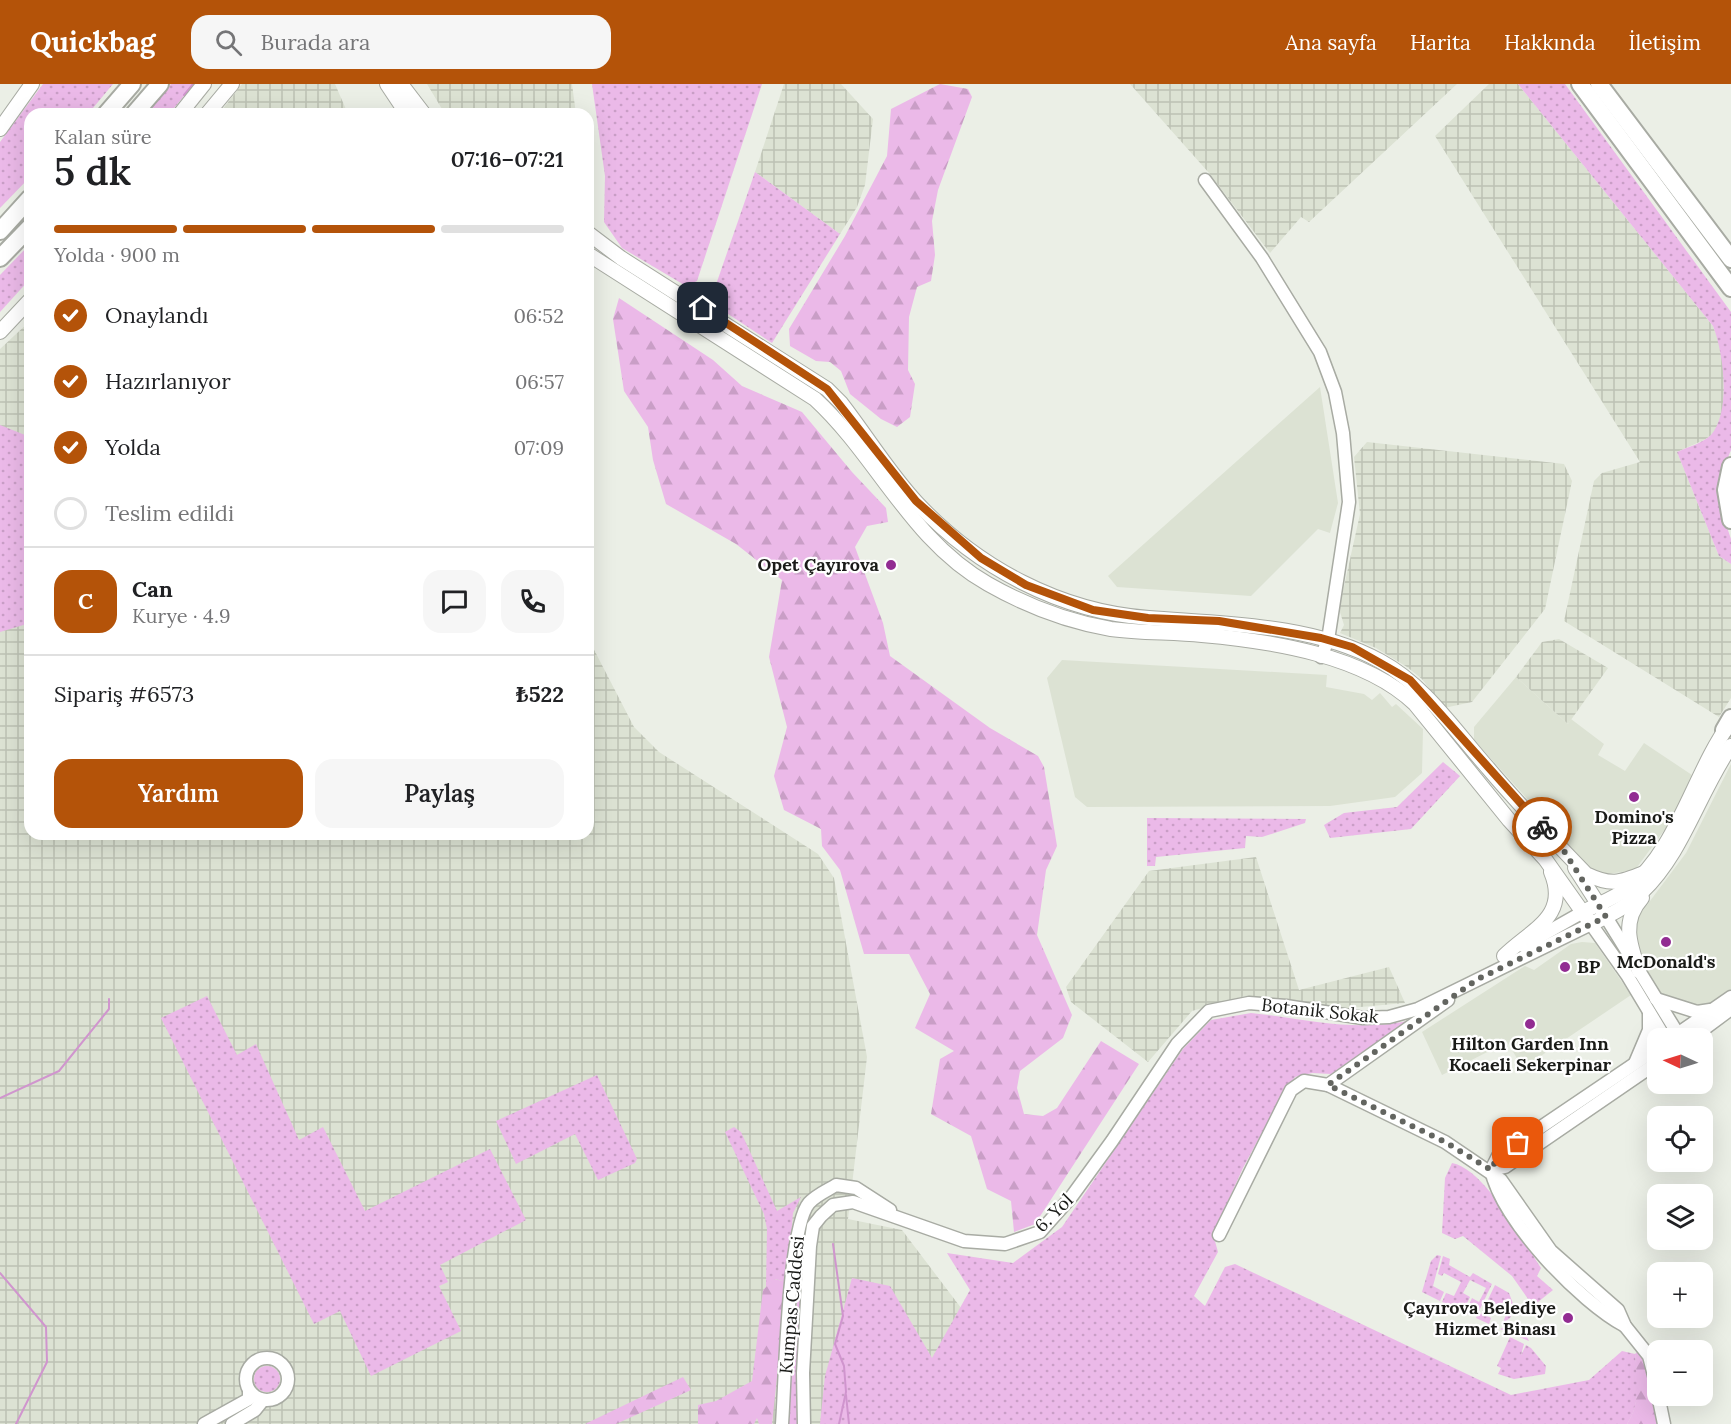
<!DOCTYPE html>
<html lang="tr">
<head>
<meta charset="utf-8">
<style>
	:root { --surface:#fff; --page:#f6f6f6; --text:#202124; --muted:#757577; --line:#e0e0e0; --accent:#b45309 }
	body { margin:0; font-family:Lora,serif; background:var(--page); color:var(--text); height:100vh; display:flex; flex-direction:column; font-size:22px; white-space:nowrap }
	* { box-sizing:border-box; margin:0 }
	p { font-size:20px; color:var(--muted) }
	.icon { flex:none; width:33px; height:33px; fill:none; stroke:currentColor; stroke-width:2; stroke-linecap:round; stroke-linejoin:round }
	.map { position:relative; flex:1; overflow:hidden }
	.panel { position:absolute; left:24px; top:24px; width:570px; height:732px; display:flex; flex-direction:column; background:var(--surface); border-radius:18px; box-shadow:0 6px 24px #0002 }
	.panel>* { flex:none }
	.needle { width:39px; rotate:274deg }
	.fabs { position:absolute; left:1647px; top:944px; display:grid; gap:12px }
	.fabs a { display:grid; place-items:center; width:66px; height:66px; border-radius:12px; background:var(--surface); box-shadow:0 6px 24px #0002; font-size:30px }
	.pin { position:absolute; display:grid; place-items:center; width:51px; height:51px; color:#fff; margin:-26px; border-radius:12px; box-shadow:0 3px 9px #0006 }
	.courier { position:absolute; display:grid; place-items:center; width:60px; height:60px; margin:-30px; border:4px solid #b45309; border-radius:50%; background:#fff; color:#222; box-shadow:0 2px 8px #0007 }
	.overview em { font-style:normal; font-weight:600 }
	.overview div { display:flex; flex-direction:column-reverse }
	.overview { display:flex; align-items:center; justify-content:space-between; height:102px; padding:0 30px }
	h1 { font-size:39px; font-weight:600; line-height:45px }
	.bar { display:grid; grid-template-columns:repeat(4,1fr); gap:9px 6px; align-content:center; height:72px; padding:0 30px }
	.bar i { height:8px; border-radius:4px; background:var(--line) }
	.bar .active { background:var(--accent) }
	.bar p { grid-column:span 4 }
	.line { display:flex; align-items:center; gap:15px; padding:0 30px; border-top:2px solid var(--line) }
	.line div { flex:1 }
	.round { display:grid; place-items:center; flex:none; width:63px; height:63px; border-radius:18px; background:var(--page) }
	ol { padding:0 30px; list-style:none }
	li { display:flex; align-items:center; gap:18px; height:66px }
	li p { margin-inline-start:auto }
	li .icon { padding:6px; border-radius:50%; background:var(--accent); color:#fff; stroke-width:4 }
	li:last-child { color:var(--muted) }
	li i { width:33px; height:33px; border:3px solid var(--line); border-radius:50% }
	.primary-button { display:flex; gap:12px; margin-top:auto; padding:12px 30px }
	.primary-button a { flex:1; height:69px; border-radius:18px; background:var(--accent); color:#fff; font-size:24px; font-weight:600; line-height:69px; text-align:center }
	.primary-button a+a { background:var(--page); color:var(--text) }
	header { display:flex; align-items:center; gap:36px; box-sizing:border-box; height:84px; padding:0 30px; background:var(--accent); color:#fff }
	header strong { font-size:28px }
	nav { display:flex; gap:33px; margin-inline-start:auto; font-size:21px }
	.search { width:420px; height:54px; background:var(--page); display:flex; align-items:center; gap:15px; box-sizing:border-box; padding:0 21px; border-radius:18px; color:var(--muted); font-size:22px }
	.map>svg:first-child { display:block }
</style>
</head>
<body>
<header>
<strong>Quickbag</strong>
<div class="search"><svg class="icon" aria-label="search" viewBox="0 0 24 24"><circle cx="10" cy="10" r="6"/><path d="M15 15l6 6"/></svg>Burada ara</div>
<nav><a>Ana sayfa</a><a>Harita</a><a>Hakkında</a><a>İletişim</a></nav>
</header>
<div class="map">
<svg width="1731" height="1340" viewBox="0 0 1731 1340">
	<defs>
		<pattern id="industrial-grid" width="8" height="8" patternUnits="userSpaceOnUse" patternTransform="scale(1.5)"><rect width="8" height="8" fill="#dce2d3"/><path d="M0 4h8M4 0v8" fill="none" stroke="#bcc1b4"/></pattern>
		<pattern id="grass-dots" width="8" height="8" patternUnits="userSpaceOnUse" patternTransform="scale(1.5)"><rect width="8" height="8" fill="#ebb9e8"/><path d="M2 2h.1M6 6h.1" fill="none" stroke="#c99ec6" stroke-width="1.8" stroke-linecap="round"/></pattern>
		<pattern id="forest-firs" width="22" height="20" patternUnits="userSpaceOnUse" patternTransform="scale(1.5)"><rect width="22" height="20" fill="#ebb9e8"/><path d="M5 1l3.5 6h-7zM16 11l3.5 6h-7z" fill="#c99ec6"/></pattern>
	</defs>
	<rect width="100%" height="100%" fill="#ebefe6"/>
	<g fill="#dce2d3">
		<polygon points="1320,303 1338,419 1330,449 1318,445 1251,512 1117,503 1108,492"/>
		<polygon points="1062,576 1327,591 1326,603 1364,610 1372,616 1380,609 1392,623 1396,620 1423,645 1422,689 1395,713 1330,722 1087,723 1075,713 1047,594"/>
		<polygon points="1516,593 1568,640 1571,635 1604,660 1598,671 1625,687 1644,659 1692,691 1671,737 1635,786 1601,791 1587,781 1474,656 1474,643"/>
		<polygon points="1731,680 1731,907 1710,921 1692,921 1662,911 1644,882 1631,845 1642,822 1647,821 1686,769"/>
		<polygon points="1582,858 1595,859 1631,911 1523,984 1507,958 1442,991 1422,948 1517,887 1525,882 1534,886 1571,860"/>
	</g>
	<g fill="url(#industrial-grid)">
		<polygon points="242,0 335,0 348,30 219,30"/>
		<polygon points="427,0 572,0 576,30 445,30"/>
		<polygon points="784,0 841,0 873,35 865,101 857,123 840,150 755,88"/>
		<polygon points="1130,0 1457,0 1309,138 1301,133 1270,169 1209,89"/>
		<polygon points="1489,0 1518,0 1713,242 1722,266 1726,287 1724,325 1720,339 1712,351 1704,356 1677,368 1719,472 1731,480 1731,614 1719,633 1564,537 1594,397 1602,389 1640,378 1435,52"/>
		<polygon points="30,237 30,750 588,750 588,554 634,643 659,668 818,770 834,794 867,973 848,1135 902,1146 1049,1340 0,1340 0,265"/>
		<polygon points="1367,358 1564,380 1572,397 1545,525 1472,618 1444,624 1422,595 1407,583 1376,564 1340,549 1344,541 1339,525 1360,430 1354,373"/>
		<polygon points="1559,555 1608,584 1568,640 1516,593 1542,558"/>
		<polygon points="1256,773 1299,906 1389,883 1405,919 1338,925 1245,912 1192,927 1148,978 1071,918 1066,903 1149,787"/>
	</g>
	<g fill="url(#grass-dots)">
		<polygon points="43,0 113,0 88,30 30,30 30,93 0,124 0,58"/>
		<polygon points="171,0 194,0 169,30 146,30"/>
		<polygon points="592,0 762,0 697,197 686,202 622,164 604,138 605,92"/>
		<path d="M1518 0H1565L1731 228V366L1721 391 1718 417 1731 455V480L1719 472 1677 368C1688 363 1703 359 1711 351 1731 328 1724 270 1713 242Z"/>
		<polygon points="755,88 840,150 772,259 710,218"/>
		<polygon points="30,160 30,195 0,228 0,191"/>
		<polygon points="0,341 30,353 30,539 0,548"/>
		<polygon points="1443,678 1460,692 1411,745 1330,754 1324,741 1344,729 1397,723"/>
		<polygon points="1147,734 1306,735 1305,739 1262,753 1246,752 1245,764 1156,773 1155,782 1147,782"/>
		<polygon points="207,912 237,971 256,960 299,1056 323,1043 365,1127 490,1065 526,1136 440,1181 448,1198 439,1202 461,1247 371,1292 340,1227 314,1240 161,934"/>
		<path d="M1251 929C1307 935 1355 949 1412 936L1331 990 1312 989 1295 993 1283 1009 1243 1084 1213 1150 1218 1168 1194 1212 1205 1222 1225 1183 1235 1180 1511 1311 1589 1296 1622 1267 1635 1270C1638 1294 1641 1320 1627 1340H820L825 1292 852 1194 890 1202 932 1274 970 1206 947 1169 1013 1179 1062 1143 1183 965 1211 936Z"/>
		<polygon points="597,991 637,1075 635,1079 598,1096 575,1050 516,1080 496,1037"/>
		<polygon points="734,1043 741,1048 777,1127 801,1113 793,1129 787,1198 775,1195 766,1203 767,1145 764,1130 725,1048"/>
		<path d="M1452 1079C1485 1085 1523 1157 1541 1184L1537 1192 1553 1206 1533 1222 1512 1192 1463 1152 1455 1155 1442 1149 1445 1094Z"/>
		<polygon points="1437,1171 1441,1172 1433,1202 1444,1208 1440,1217 1422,1208 1431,1177"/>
		<polygon points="1443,1172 1450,1175 1449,1181 1470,1193 1473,1189 1492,1200 1479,1227 1476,1225 1473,1232 1465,1229 1472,1214 1479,1218 1486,1204 1470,1196 1463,1209 1470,1213 1463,1228 1442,1218 1446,1209 1454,1212 1461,1198 1444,1189 1442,1192 1438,1190"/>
		<polygon points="800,1183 802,1184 797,1273 798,1340 787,1340"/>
		<polygon points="1495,1201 1509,1209 1515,1225 1510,1234 1503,1239 1507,1227 1490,1218 1484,1230 1491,1234 1489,1240 1476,1234 1478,1229 1481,1230"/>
		<polygon points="1519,1237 1529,1257 1500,1245"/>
		<polygon points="1510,1253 1524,1260 1521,1271 1526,1261 1531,1264 1546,1282 1545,1290 1514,1295 1498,1290 1501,1284 1497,1282"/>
		<circle cx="267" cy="1295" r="13"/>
	</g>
	<g fill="url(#forest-firs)">
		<polygon points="940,0 968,5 972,13 938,106 932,137 935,171 931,197 917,203 909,233 908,286 915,300 910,333 897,343 881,335 850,310 841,287 830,278 816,277 790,262 789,245 845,152 887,72 891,25"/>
		<polygon points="619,214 713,276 742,302 802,328 852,388 886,424 888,438 867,442 855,463 883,539 890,572 990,644 1038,672 1044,683 1057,762 1046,786 1037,851 1072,931 1063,954 1020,987 1017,1004 1024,1030 1043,1032 1057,1024 1101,957 1139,980 1035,1140 1014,1148 1011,1117 987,1105 971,1052 931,1030 940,975 954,967 915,944 930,910 909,870 864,870 840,786 822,762 821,745 784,726 774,692 787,643 769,573 782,496 736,460 666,420 653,376 648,343 624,307 613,235"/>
		<polygon points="774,1195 787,1198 772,1340 759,1340 757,1334 754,1340 698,1340 698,1321 716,1317 752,1297 763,1206"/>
		<path d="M1638 1267 1646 1274 1659 1340H1627C1641 1319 1637 1295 1635 1270Z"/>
		<polygon points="683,1293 691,1306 616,1340 585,1340"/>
	</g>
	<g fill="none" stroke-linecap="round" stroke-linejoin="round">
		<g stroke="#d095ce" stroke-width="2">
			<polyline points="184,11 193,0"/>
			<polyline points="0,1014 59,987 109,925 109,915"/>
			<polyline points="833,1160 843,1232 835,1260 844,1282 846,1308 839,1340"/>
			<polyline points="0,1189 46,1243 47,1278 16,1340"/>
			<polyline points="846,1311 849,1340"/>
		</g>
		<defs>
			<g id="secondary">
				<polyline points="1205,96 1262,174 1320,268 1335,308 1343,349 1349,418 1328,556 1321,573"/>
				<polyline points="1606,833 1678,950"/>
				<polyline points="1523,862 1583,828"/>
				<polyline points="1656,915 1697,928 1710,926"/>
				<polyline points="1673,953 1731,913"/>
				<polyline points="1692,954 1731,925"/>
				<polyline points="1635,979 1649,946 1649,928"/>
				<polyline points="1328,1001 1445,1058 1501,1096 1551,1167 1618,1226 1625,1242 1649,1272 1658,1307"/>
				<path d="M1491 1086C1502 1137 1580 1218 1625 1242"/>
				<polyline points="1491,1086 1498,1072 1658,964"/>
				<polyline points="1491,1086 1505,1083 1658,978"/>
				<polyline points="1219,1151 1291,1006 1304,997 1328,1001 1448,916"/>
				<circle cx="267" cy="1295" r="21"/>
				<polyline points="1658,1311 1664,1340"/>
				<polyline points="204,1340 249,1315 249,1307"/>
				<polyline points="232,1340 255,1326 263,1316"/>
				<path d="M782 1340C785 1300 788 1143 809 1119 816 1111 828 1106 836 1101L856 1104 890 1126"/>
				<polyline points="804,1340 803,1289 810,1162 813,1142 821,1132 833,1121 853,1118 964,1157 1005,1160 1040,1148 1072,1112 1112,1057 1177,960 1209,927 1249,919 1286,922 1363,934 1389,933 1418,925 1591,840 1627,891 1665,954"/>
			</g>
			<g id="primary">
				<polyline points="387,0 407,30"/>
				<polyline points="401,0 424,30"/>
				<polyline points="180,30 204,0"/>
				<polyline points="207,30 232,0"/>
				<polyline points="0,45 32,0"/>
				<path d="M588 149 621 174 827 305 841 319C866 351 889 389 917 419 977 483 1060 528 1149 534 1224 540 1313 540 1380 577 1425 601 1455 647 1488 684 1519 721 1553 756 1586 790 1611 802 1619 799 1644 789"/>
				<path d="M588 170 815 315C877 372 911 457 988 500 1025 521 1069 538 1111 545 1141 549 1172 548 1202 551 1270 557 1364 571 1415 620L1509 736 1545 775 1591 840C1610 831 1627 823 1642 808 1683 769 1699 708 1731 662"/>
				<polyline points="0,248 30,216"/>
				<polyline points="1575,784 1602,826"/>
				<path d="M1583 828C1598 820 1615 814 1628 804 1677 767 1694 688 1730 639"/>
				<path d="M1504 872C1530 846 1570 833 1551 788"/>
				<path d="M1639 887C1630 861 1621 837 1642 814"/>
			</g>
			<g id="highway">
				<polyline points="1580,0 1731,204"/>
				<polyline points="1599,0 1731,175"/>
				<polyline points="106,30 132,0"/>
				<polyline points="134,30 160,0"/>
				<polyline points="0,147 30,114"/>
				<polyline points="0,174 30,143"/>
				<polyline points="1731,382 1726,406 1731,436"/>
				<polyline points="1724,646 1731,634"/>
			</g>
		</defs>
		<use href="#secondary" stroke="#a8aba3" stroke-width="15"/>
		<use href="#primary" stroke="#a8aba3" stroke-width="16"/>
		<use href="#highway" stroke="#a8aba3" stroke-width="20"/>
		<use href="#secondary" stroke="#fff" stroke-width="12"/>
		<use href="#primary" stroke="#fff" stroke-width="14"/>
		<use href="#highway" stroke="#fff" stroke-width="16"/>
	</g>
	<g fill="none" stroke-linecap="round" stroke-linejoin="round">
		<polyline stroke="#636560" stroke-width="6" stroke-dasharray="0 10.8" points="1518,1059 1498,1072 1491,1086 1445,1058 1328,1001 1478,895 1606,833 1564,767 1542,743"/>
		<polyline stroke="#b45309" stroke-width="8" points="703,224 827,305 916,417 981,474 1026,501 1093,526 1148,534 1219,537 1321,554 1352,563 1410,596 1542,743"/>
	</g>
	<g fill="#922c92" stroke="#fff" stroke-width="2">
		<circle cx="891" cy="481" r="6"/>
		<circle cx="1634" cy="713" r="6"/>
		<circle cx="1666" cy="858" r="6"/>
		<circle cx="1565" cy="883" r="6"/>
		<circle cx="1530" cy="940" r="6"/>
		<circle cx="1568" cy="1234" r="6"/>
	</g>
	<g text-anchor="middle" stroke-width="4.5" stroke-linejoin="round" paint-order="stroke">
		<g font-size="18" font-weight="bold" fill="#1a1b18" stroke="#fff">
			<text x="879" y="487" text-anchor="end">Opet Çayırova</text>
			<text x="1634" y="739">Domino's<tspan x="1634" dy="21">Pizza</tspan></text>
			<text x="1666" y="884">McDonald's</text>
			<text x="1577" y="889" text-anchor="start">BP</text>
			<text x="1530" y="966">Hilton Garden Inn<tspan x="1530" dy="21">Kocaeli Sekerpinar</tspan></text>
			<text x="1556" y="1230" text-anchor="end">Çayırova Belediye<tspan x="1556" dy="21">Hizmet Binası</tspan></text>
		</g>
		<g font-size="18" fill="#1a1b18" stroke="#fff">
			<text transform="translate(1320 927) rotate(6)" y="6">Botanik Sokak</text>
			<text transform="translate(1054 1129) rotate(-45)" y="6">6. Yol</text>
			<text transform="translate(792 1221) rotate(-85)" y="6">Kumpas Caddesi</text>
		</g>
	</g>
</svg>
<div class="fabs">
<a><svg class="needle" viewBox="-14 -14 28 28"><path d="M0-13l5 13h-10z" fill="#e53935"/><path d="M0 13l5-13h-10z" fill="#757577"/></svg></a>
<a><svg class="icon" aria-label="locate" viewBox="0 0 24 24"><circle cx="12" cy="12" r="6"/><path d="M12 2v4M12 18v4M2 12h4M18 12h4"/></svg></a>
<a><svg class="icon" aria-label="layers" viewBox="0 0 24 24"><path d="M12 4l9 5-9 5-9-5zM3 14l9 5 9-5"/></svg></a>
<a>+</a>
<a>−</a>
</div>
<div class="pin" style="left:1518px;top:1059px;background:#ea580c"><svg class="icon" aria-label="bag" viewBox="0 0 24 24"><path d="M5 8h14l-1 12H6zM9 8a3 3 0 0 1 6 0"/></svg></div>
<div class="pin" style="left:703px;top:224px;background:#1f2937"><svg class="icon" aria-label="home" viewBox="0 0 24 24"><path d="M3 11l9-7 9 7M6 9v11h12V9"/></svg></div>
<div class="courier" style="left:1542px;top:743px"><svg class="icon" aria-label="bike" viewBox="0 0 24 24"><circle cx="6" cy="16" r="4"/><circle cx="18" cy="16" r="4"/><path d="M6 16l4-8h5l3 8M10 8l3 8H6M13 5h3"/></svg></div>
<section class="panel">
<div class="overview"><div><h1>5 dk</h1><p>Kalan süre</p></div><em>07:16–07:21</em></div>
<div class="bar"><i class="active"></i><i class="active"></i><i class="active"></i><i></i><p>Yolda · 900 m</p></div>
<ol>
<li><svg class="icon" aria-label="check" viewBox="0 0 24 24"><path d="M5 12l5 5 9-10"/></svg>Onaylandı<p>06:52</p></li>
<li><svg class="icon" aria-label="check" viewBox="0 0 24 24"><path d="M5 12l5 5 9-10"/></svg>Hazırlanıyor<p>06:57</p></li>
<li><svg class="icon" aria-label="check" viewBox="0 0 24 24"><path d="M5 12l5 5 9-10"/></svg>Yolda<p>07:09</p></li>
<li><i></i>Teslim edildi</li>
</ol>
<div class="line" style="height:108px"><b class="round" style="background:var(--accent);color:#fff">C</b><div><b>Can</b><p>Kurye · 4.9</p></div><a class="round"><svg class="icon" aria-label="chat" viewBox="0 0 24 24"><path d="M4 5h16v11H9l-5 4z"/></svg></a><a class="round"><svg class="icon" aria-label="phone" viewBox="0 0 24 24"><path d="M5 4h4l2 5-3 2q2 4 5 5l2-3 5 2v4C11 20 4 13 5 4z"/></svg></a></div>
<div class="line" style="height:78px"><div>Sipariş #6573</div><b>₺522</b></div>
<div class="primary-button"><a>Yardım</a><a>Paylaş</a></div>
</section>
</div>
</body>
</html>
